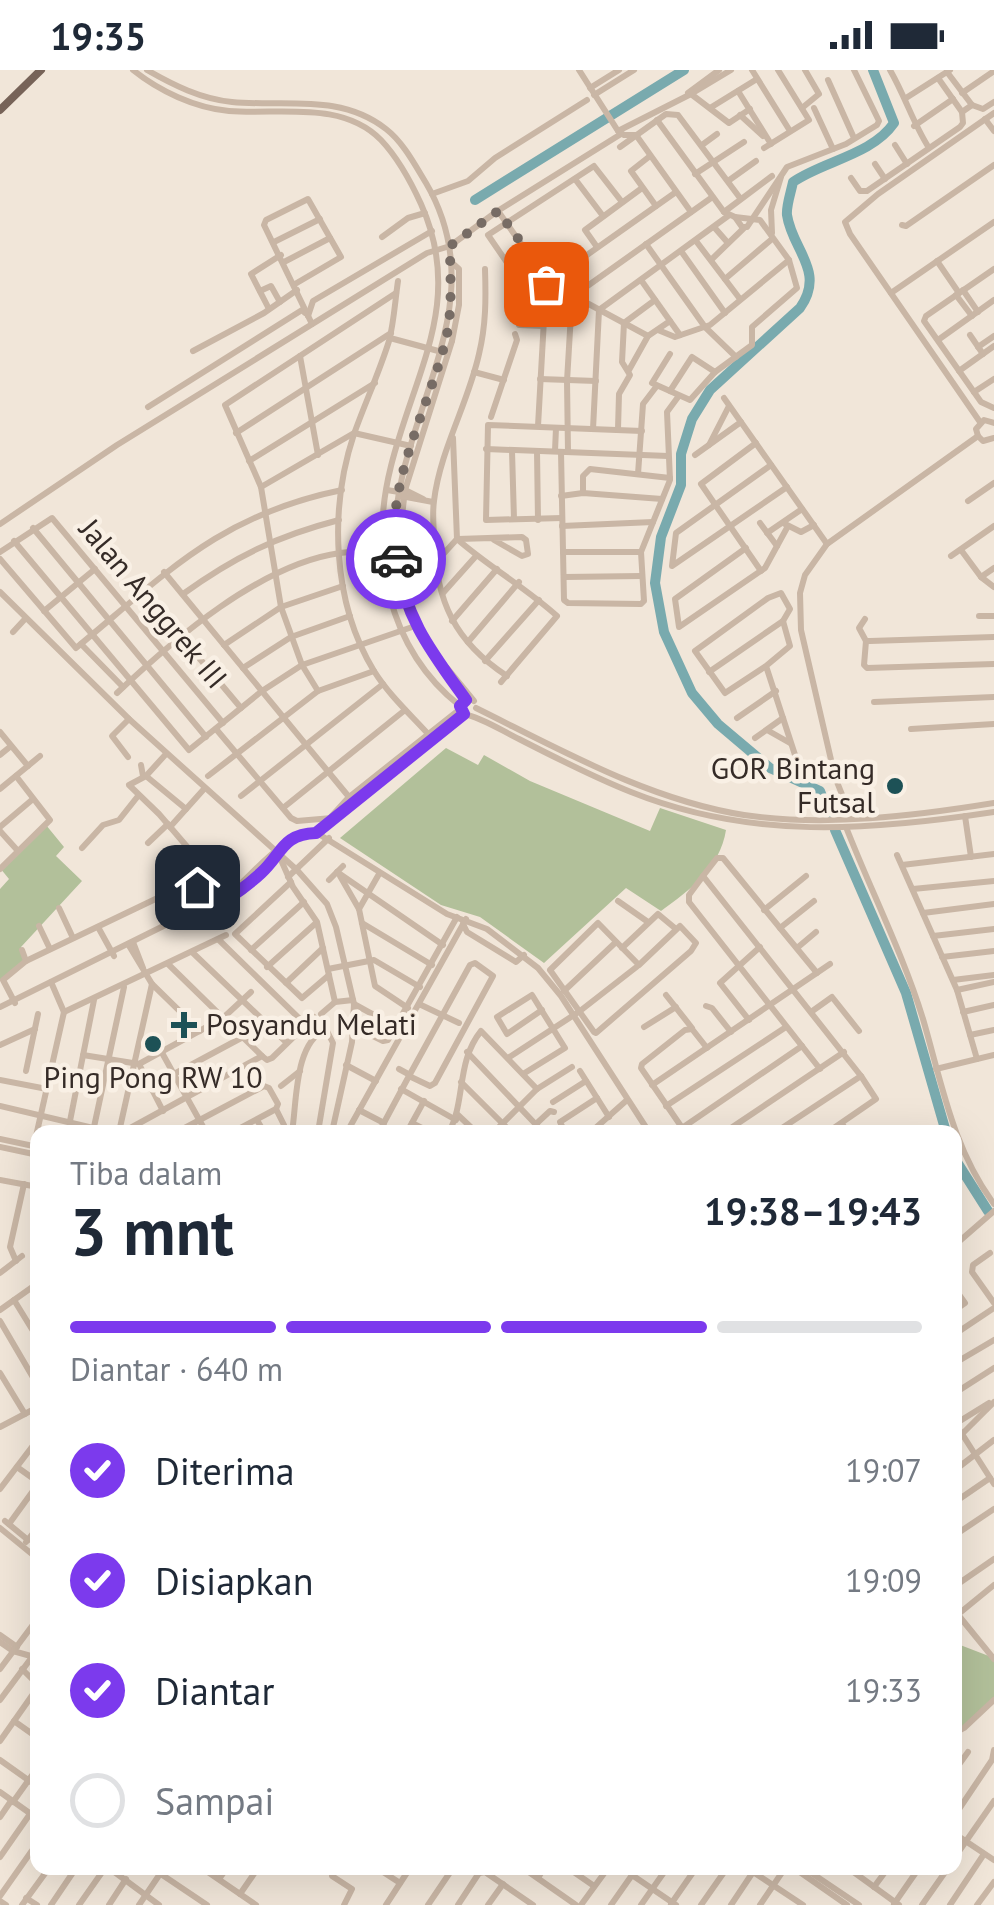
<!DOCTYPE html>
<html lang="id">
<head>
<meta charset="utf-8">
<style>
	:root { --surface:#fff; --page:#f2f2f3; --text:#1f2937; --muted:#747a83; --line:#e0e1e3; --accent:#7c3aed }
	body { margin:0; font-family:"PT Sans",sans-serif; background:var(--page); color:var(--text); height:100vh; display:flex; flex-direction:column; font-size:38px; white-space:nowrap }
	* { box-sizing:border-box; margin:0 }
	p { font-size:32px; color:var(--muted) }
	.icon { flex:none; width:55px; height:55px; fill:none; stroke:currentColor; stroke-width:2; stroke-linecap:round; stroke-linejoin:round }
	.map { position:relative; flex:1; overflow:hidden }
	.sheet { position:absolute; left:30px; top:1055px; width:932px; height:750px; display:flex; flex-direction:column; background:var(--surface); border-radius:20px; box-shadow:0 10px 40px #0002 }
	.sheet>* { flex:none }
	.pin { position:absolute; display:grid; place-items:center; width:85px; height:85px; color:#fff; margin:-42px; border-radius:20px; box-shadow:0 5px 15px #0006 }
	.courier { position:absolute; display:grid; place-items:center; width:100px; height:100px; margin:-50px; border:8px solid #7c3aed; border-radius:50%; background:#fff; color:#222; box-shadow:0 2px 12px #0007 }
	.summary em { font-style:normal; font-weight:600 }
	.summary div { display:flex; flex-direction:column-reverse }
	.summary { display:flex; align-items:center; justify-content:space-between; height:170px; padding:0 40px }
	h1 { font-size:65px; font-weight:600; line-height:75px }
	.bar { display:grid; grid-template-columns:repeat(4,1fr); gap:15px 10px; align-content:center; height:120px; padding:0 40px }
	.bar i { height:12px; border-radius:8px; background:var(--line) }
	.bar .active { background:var(--accent) }
	.bar p { grid-column:span 4 }
	ol { padding:0 40px; list-style:none }
	li { display:flex; align-items:center; gap:30px; height:110px }
	li p { margin-inline-start:auto }
	li .icon { padding:10px; border-radius:50%; background:var(--accent); color:#fff; stroke-width:4 }
	li:last-child { color:var(--muted) }
	li i { width:55px; height:55px; border:5px solid var(--line); border-radius:50% }
	.status { display:flex; justify-content:space-between; align-items:center; height:70px; padding:0 50px; background:var(--surface); direction:ltr }
	.status svg { height:28px; fill:currentColor }
	.map>svg:first-child { display:block }
</style>
</head>
<body>
<div class="status"><b>19:35</b><svg viewBox="0 0 49 12"><path d="M0 12V9h3v3zM5 12V6h3v6zM10 12V3h3v9zM15 12V0h3v12zM26 1h20v11H26zM47 4h2v5h-2z"/></svg></div>
<div class="map">
<svg width="994" height="1835" viewBox="0 0 994 1835">
	<rect width="100%" height="100%" fill="#f1e6d9"/>
	<g fill="#b2c09a">
		<path d="M446 678 478 695 484 685 530 711 650 761 660 738 726 760C720 798 690 820 661 841L626 818 544 893 480 847 441 835 340 768Z"/>
		<polygon points="46,755 64,777 56,786 82,811 21,877 26,891 3,910 0,909 0,819 9,809 0,798"/>
		<polygon points="955,1573 994,1588 994,1629 955,1663"/>
	</g>
	<g fill="none" stroke-linecap="round" stroke-linejoin="round">
		<g stroke="#79aaae" stroke-width="10">
			<polyline points="475,130 684,0"/>
			<path d="M829 745 820 721 770 698 718 654 692 623 664 562 655 513 661 467 681 415V384L692 349 710 320 800 238C826 201 792 180 787 145 786 136 791 122 793 112 823 91 872 85 894 53L873 0"/>
			<polyline points="835,760 906,923 946,1062"/>
			<polyline points="955,1089 988,1141"/>
		</g>
		<g stroke="#c9b6a5" stroke-width="6">
			<path d="M133 0C159 21 195 38 229 41 279 45 342 30 381 70 398 88 411 112 421 134 465 232 414 303 391 396 369 483 387 578 460 636"/>
			<path d="M147 0C173 15 201 29 232 32 285 37 340 23 386 59 403 72 415 95 426 113 501 241 387 353 395 481 399 541 432 583 466 630"/>
			<polyline points="579,0 618,61 624,65 636,65 691,142"/>
			<polyline points="752,0 790,61"/>
			<path d="M890 0C905 26 913 53 929 78"/>
			<polyline points="947,2 972,35"/>
			<polyline points="828,10 854,68"/>
			<polyline points="590,18 619,0"/>
			<polyline points="738,21 771,74"/>
			<polyline points="688,23 719,0"/>
			<polyline points="962,23 994,1"/>
			<polyline points="691,24 729,53 750,39"/>
			<polyline points="594,25 634,0"/>
			<polyline points="906,28 950,0"/>
			<polyline points="710,38 757,9"/>
			<polyline points="802,38 819,24 805,0"/>
			<polyline points="814,38 833,79"/>
			<polyline points="962,42 972,35 983,39 994,32"/>
			<polyline points="740,45 763,66"/>
			<polyline points="985,49 994,61"/>
			<polyline points="657,50 724,142 772,106"/>
			<polyline points="914,56 953,29"/>
			<polyline points="618,61 691,24 731,0"/>
			<polyline points="702,75 717,64"/>
			<polyline points="895,75 907,94"/>
			<polyline points="620,77 666,44 678,45 740,128"/>
			<polyline points="764,78 809,50 778,0"/>
			<polyline points="650,86 631,101 656,136"/>
			<polyline points="875,94 885,109"/>
			<polyline points="695,104 744,72"/>
			<polyline points="851,108 860,121 867,121 960,57 963,53 962,42 938,8"/>
			<polyline points="575,109 603,146"/>
			<polyline points="728,111 756,91"/>
			<polyline points="432,124 468,111 495,88 587,30"/>
			<polyline points="498,141 548,212 648,266"/>
			<polyline points="724,142 735,147 742,157 747,157 787,97 846,74 877,55 879,51 854,0"/>
			<polyline points="902,155 906,156 994,95"/>
			<polyline points="714,157 728,173"/>
			<polyline points="772,163 771,140 781,107"/>
			<polyline points="382,167 408,148 425,143"/>
			<polyline points="696,171 740,229"/>
			<polyline points="274,172 320,149"/>
			<polyline points="646,174 705,257 736,287"/>
			<polyline points="597,177 585,160 642,118"/>
			<polyline points="681,181 725,243"/>
			<polyline points="711,190 744,158"/>
			<polyline points="450,191 459,199 459,235 452,271"/>
			<polyline points="937,191 959,223"/>
			<polyline points="284,192 330,168"/>
			<path d="M485 199C486 229 486 255 479 284 468 334 440 380 434 431 432 444 434 457 434 470 436 531 455 572 507 606"/>
			<polyline points="994,199 926,246 924,251 981,332 994,338"/>
			<polyline points="725,209 772,169"/>
			<polyline points="641,210 680,265"/>
			<path d="M398 211C395 231 394 252 389 271 379 303 365 333 354 364 329 439 332 532 374 601 389 625 410 644 429 665"/>
			<polyline points="295,214 341,187 308,129 266,150 264,155 312,254"/>
			<polyline points="963,220 978,242"/>
			<polyline points="260,221 271,216 280,232"/>
			<polyline points="891,223 994,152"/>
			<polyline points="956,225 972,246"/>
			<polyline points="269,239 251,204 281,185"/>
			<polyline points="308,246 313,231 432,161"/>
			<polyline points="543,256 519,255 521,213 488,165 594,96 622,132"/>
			<polyline points="658,260 675,267 710,255 789,190"/>
			<polyline points="970,265 983,284"/>
			<polyline points="390,268 442,282"/>
			<polyline points="938,270 994,230"/>
			<polyline points="978,277 994,266"/>
			<polyline points="193,281 264,243 297,220"/>
			<polyline points="670,284 652,313 690,330 715,302 752,275 752,257 797,218 789,190 760,150 735,147"/>
			<polyline points="300,286 318,385"/>
			<polyline points="629,300 648,266 670,251"/>
			<polyline points="959,301 994,276"/>
			<polyline points="474,302 504,310"/>
			<polyline points="540,309 596,311"/>
			<polyline points="670,321 692,287 715,302"/>
			<polyline points="974,322 994,309"/>
			<polyline points="724,328 827,474"/>
			<polyline points="148,337 302,240 305,243"/>
			<polyline points="491,347 517,270 515,264"/>
			<polyline points="980,352 850,164 845,152 878,124 994,43"/>
			<polyline points="994,353 984,350 976,359 978,366 983,371 994,368"/>
			<polyline points="538,356 546,214 676,122"/>
			<polyline points="593,359 599,240 728,146"/>
			<polyline points="618,359 619,324 630,305 622,292 624,253 655,230"/>
			<polyline points="236,363 391,263"/>
			<polyline points="756,373 701,414 761,501"/>
			<polyline points="709,375 729,336"/>
			<polyline points="486,379 668,386"/>
			<polyline points="512,381 514,449"/>
			<polyline points="537,381 538,450"/>
			<polyline points="555,381 556,358"/>
			<polyline points="561,382 564,530 568,533 641,534 644,531 641,482 670,410 667,342 678,327"/>
			<polyline points="568,382 567,311 572,227 711,128"/>
			<polyline points="695,385 741,352"/>
			<polyline points="249,391 375,313"/>
			<polyline points="771,395 676,463 672,496 787,417"/>
			<polyline points="638,404 643,334 656,317"/>
			<polyline points="261,417 354,363 411,376"/>
			<polyline points="387,420 399,422 405,420 423,429"/>
			<polyline points="583,423 583,406 590,399 670,408"/>
			<polyline points="401,426 433,432"/>
			<polyline points="561,426 583,423 662,429"/>
			<polyline points="968,431 994,413"/>
			<polyline points="562,448 486,450 488,355 642,361"/>
			<polyline points="760,453 777,476"/>
			<polyline points="0,454 117,375 427,183 450,176 496,142 621,64"/>
			<polyline points="785,454 801,462 814,455"/>
			<polyline points="562,456 653,452"/>
			<polyline points="33,458 206,667"/>
			<polyline points="767,463 802,439"/>
			<path d="M457 469C489 497 525 517 557 546L501 612"/>
			<polyline points="458,469 522,467 526,470 528,484 522,486 494,470"/>
			<polyline points="14,471 189,680 262,621 302,595 418,555"/>
			<polyline points="746,478 675,529 679,557 765,498 788,456"/>
			<polyline points="961,480 981,507 994,517"/>
			<polyline points="0,482 52,448 223,653"/>
			<polyline points="563,482 641,482"/>
			<polyline points="951,486 994,456"/>
			<path d="M0 489 76 578C168 502 220 445 342 420"/>
			<polyline points="436,492 457,469 453,368"/>
			<polyline points="164,502 349,727"/>
			<polyline points="402,502 401,455 405,420 452,271"/>
			<polyline points="564,507 642,506"/>
			<polyline points="981,507 994,498"/>
			<polyline points="143,521 241,638"/>
			<polyline points="0,522 129,649 297,800 327,834 336,857 354,934 352,972 332,1062"/>
			<polyline points="443,523 476,486"/>
			<path d="M183 524C234 487 277 466 339 450"/>
			<polyline points="44,541 95,499"/>
			<polyline points="979,546 994,546"/>
			<polyline points="865,549 859,558 866,571"/>
			<polyline points="452,551 497,499"/>
			<polyline points="13,562 25,549"/>
			<polyline points="994,567 870,571 866,571 864,595 867,598 994,594"/>
			<polyline points="468,572 519,512"/>
			<polyline points="81,574 123,617"/>
			<polyline points="224,575 281,537 343,516"/>
			<polyline points="485,591 539,530"/>
			<polyline points="766,596 725,623 695,581 768,528 781,523 790,539 783,551 790,576 766,596 797,691"/>
			<polyline points="243,598 291,567 350,546"/>
			<polyline points="447,598 474,631"/>
			<polyline points="709,602 783,551"/>
			<polyline points="318,621 302,595 281,537 261,417 225,335 396,223"/>
			<path d="M117 623C174 569 261 494 340 483 358 481 377 481 395 480"/>
			<path d="M472 630H466L460 636 464 644C483 648 502 661 519 669 556 688 593 707 631 722 751 770 869 761 994 742"/>
			<polyline points="874,632 994,627"/>
			<path d="M476 638C561 680 649 730 744 745 825 757 914 746 994 733"/>
			<polyline points="737,648 776,621"/>
			<polyline points="216,659 291,748 297,751 332,748"/>
			<polyline points="911,659 994,654"/>
			<polyline points="767,660 790,673"/>
			<polyline points="0,662 28,696"/>
			<polyline points="755,668 783,648"/>
			<polyline points="0,685 11,676"/>
			<polyline points="128,687 112,666 129,649"/>
			<polyline points="141,695 143,706"/>
			<polyline points="146,706 166,684"/>
			<polyline points="208,706 318,621 374,601"/>
			<polyline points="0,719 40,686"/>
			<polyline points="241,726 383,614"/>
			<polyline points="283,738 405,640"/>
			<polyline points="186,739 146,706 129,715 159,744 208,801 220,803 232,826"/>
			<polyline points="965,746 971,787"/>
			<polyline points="851,747 835,707 801,560 800,523 805,505 827,474 978,366"/>
			<polyline points="328,750 349,727 460,639"/>
			<polyline points="0,757 33,729"/>
			<polyline points="170,757 204,719"/>
			<path d="M846 757C871 821 903 884 923 949 942 1014 953 1079 994 1134"/>
			<polyline points="0,761 18,781"/>
			<polyline points="317,763 463,644"/>
			<polyline points="148,773 168,754"/>
			<polyline points="82,778 103,755 119,750 138,726"/>
			<polyline points="897,785 957,920 977,989"/>
			<polyline points="281,790 293,817 317,852 335,932"/>
			<polyline points="902,795 994,784"/>
			<polyline points="0,799 50,750 16,706"/>
			<polyline points="337,802 443,875"/>
			<polyline points="340,806 359,839 375,916 408,938"/>
			<polyline points="703,806 717,788 723,788 780,858"/>
			<polyline points="288,807 329,768"/>
			<polyline points="329,810 343,796"/>
			<polyline points="291,812 235,864 302,928 329,905"/>
			<polyline points="913,819 994,811"/>
			<polyline points="618,831 648,852"/>
			<polyline points="814,831 780,858 817,903"/>
			<polyline points="59,838 73,868"/>
			<polyline points="359,839 379,804"/>
			<polyline points="764,840 806,806"/>
			<polyline points="923,843 994,834"/>
			<path d="M194 847C224 832 261 814 277 782"/>
			<polyline points="362,853 432,895"/>
			<polyline points="463,854 467,862 516,892 524,885"/>
			<polyline points="39,856 50,879"/>
			<polyline points="98,857 114,886"/>
			<polyline points="933,866 994,859"/>
			<polyline points="219,870 306,955"/>
			<polyline points="133,872 143,898"/>
			<polyline points="128,874 152,914 200,961"/>
			<polyline points="622,878 658,844 676,859"/>
			<polyline points="797,878 816,862"/>
			<polyline points="22,880 26,891"/>
			<polyline points="251,880 304,832"/>
			<polyline points="193,883 287,973"/>
			<polyline points="942,887 994,881"/>
			<polygon points="475,893 493,906 435,1013 430,1016 409,1006 470,895"/>
			<polyline points="168,894 262,986"/>
			<polyline points="267,897 316,853"/>
			<polyline points="328,899 374,890 420,917"/>
			<polyline points="953,910 994,905"/>
			<polyline points="51,912 64,942"/>
			<polyline points="286,913 323,878"/>
			<polyline points="957,920 994,912"/>
			<polyline points="564,921 616,872"/>
			<polyline points="666,925 692,958"/>
			<polyline points="15,933 3,910 26,891 191,812 195,813 208,840"/>
			<polyline points="354,934 396,957"/>
			<polyline points="419,934 459,953"/>
			<polyline points="706,936 712,938 731,962"/>
			<path d="M0 937 230 823C256 802 282 764 317 763L447 844 487 859 538 898 561 926 649 1062"/>
			<polyline points="64,942 226,865"/>
			<polyline points="811,942 832,927 859,961"/>
			<polyline points="963,942 994,935"/>
			<polyline points="321,944 335,932 353,930"/>
			<polyline points="749,950 720,913 760,877"/>
			<polyline points="353,956 383,971 388,970 457,847"/>
			<polyline points="644,957 676,937"/>
			<polyline points="970,965 994,960"/>
			<polyline points="0,975 35,959"/>
			<polyline points="161,981 206,1062"/>
			<polyline points="467,982 543,1062"/>
			<polyline points="83,985 139,994 223,948 251,922"/>
			<polyline points="508,988 580,941 639,895 680,856 696,873 691,881 596,963 594,962 550,900 598,853 639,895"/>
			<polyline points="139,994 163,1041"/>
			<polyline points="346,995 376,1011"/>
			<polyline points="399,999 410,1005"/>
			<polyline points="820,999 689,832 689,825 703,806 861,1006"/>
			<polyline points="936,999 994,985"/>
			<polyline points="26,1001 38,944"/>
			<polyline points="580,1001 609,1047"/>
			<polyline points="174,1004 243,967"/>
			<polyline points="523,1004 565,978 532,925 497,947 507,964 542,940"/>
			<polyline points="0,1010 47,1019"/>
			<polyline points="461,1012 511,1062"/>
			<polyline points="652,1015 830,894"/>
			<polyline points="281,1016 300,1001"/>
			<polyline points="401,1019 456,1050"/>
			<polyline points="553,1032 586,1011"/>
			<polyline points="0,1036 110,1062"/>
			<polyline points="666,1036 786,957"/>
			<polyline points="276,1039 284,1055"/>
			<polyline points="359,1040 384,1053"/>
			<polyline points="458,1045 476,1062"/>
			<polyline points="257,1050 264,1062"/>
			<polyline points="70,1051 94,930"/>
			<polyline points="412,1053 430,1062"/>
			<polyline points="536,1054 550,1041 554,1042"/>
			<polyline points="842,1054 848,1062"/>
			<polyline points="94,1057 124,917"/>
			<polyline points="563,1058 560,1052 597,1028"/>
			<polyline points="682,1058 802,976"/>
			<polyline points="119,1062 152,914"/>
			<polyline points="123,1062 262,986 267,990 272,988 314,947"/>
			<polyline points="177,1062 264,1016 269,1018 278,1034 276,1039 233,1062"/>
			<path d="M292 1062C297 1032 294 973 326 959L333 973 318 1062"/>
			<polyline points="347,1062 466,849"/>
			<polyline points="379,1062 409,1006"/>
			<polyline points="407,1062 424,1031"/>
			<path d="M449 1062C466 1030 456 992 481 961L537 1019"/>
			<polyline points="494,1062 537,1019 572,997"/>
			<polyline points="591,1062 627,1030"/>
			<polyline points="685,1062 641,998 642,994 685,960 692,959 707,978"/>
			<polyline points="725,1062 844,982"/>
			<polyline points="776,1062 861,1006 876,1029 828,1062"/>
			<polyline points="0,1069 38,1077"/>
			<polyline points="0,1077 38,1085"/>
			<polyline points="32,1084 64,942"/>
			<polyline points="0,1110 38,1117"/>
			<polyline points="955,1175 994,1141"/>
			<polyline points="990,1183 973,1195 972,1202 994,1233"/>
			<polyline points="16,1191 10,1177 24,1114"/>
			<polyline points="0,1203 22,1186"/>
			<polyline points="955,1219 965,1233 955,1240"/>
			<polyline points="14,1230 38,1269"/>
			<polyline points="0,1240 38,1213"/>
			<polyline points="0,1251 38,1316"/>
			<polyline points="955,1264 994,1238"/>
			<polyline points="955,1293 994,1270"/>
			<polyline points="0,1303 25,1344"/>
			<polyline points="955,1323 994,1298"/>
			<polyline points="955,1353 994,1414"/>
			<polyline points="955,1354 989,1333"/>
			<polyline points="0,1357 38,1337"/>
			<polyline points="962,1364 994,1332"/>
			<polyline points="17,1397 38,1412"/>
			<polyline points="955,1400 994,1370"/>
			<polyline points="0,1419 38,1369"/>
			<polyline points="955,1432 990,1408"/>
			<polyline points="5,1451 28,1470"/>
			<polyline points="9,1454 38,1414"/>
			<polyline points="0,1458 38,1489"/>
			<polyline points="955,1465 994,1439"/>
			<polyline points="26,1472 38,1457"/>
			<polyline points="955,1516 994,1489"/>
			<polyline points="955,1541 994,1589"/>
			<polyline points="956,1546 994,1515"/>
			<polyline points="0,1565 17,1577"/>
			<polyline points="0,1572 13,1581 38,1588"/>
			<polyline points="0,1599 38,1548"/>
			<polyline points="22,1599 38,1615"/>
			<polyline points="0,1630 32,1587"/>
			<polyline points="14,1651 38,1668"/>
			<polyline points="955,1663 964,1658 994,1630"/>
			<polyline points="0,1671 38,1617"/>
			<polyline points="0,1690 38,1717"/>
			<polyline points="955,1700 968,1682"/>
			<polyline points="0,1722 38,1749"/>
			<polyline points="13,1732 38,1697"/>
			<polyline points="955,1745 992,1690 994,1680"/>
			<polyline points="0,1747 11,1731"/>
			<polyline points="955,1764 994,1790"/>
			<polyline points="0,1787 30,1744"/>
			<polyline points="955,1787 994,1731"/>
			<polyline points="109,1798 159,1835"/>
			<polyline points="152,1798 207,1835"/>
			<polyline points="202,1798 256,1835"/>
			<polyline points="333,1798 332,1806 352,1819 344,1835"/>
			<polyline points="377,1798 400,1813"/>
			<polyline points="469,1798 479,1803 485,1802 533,1835"/>
			<polyline points="523,1798 576,1835"/>
			<polyline points="568,1798 594,1816"/>
			<polyline points="747,1798 803,1835"/>
			<polyline points="794,1798 847,1835"/>
			<polyline points="804,1798 859,1835"/>
			<polyline points="848,1798 899,1835"/>
			<polyline points="632,1805 676,1835"/>
			<polyline points="538,1808 544,1798"/>
			<polyline points="219,1809 227,1798"/>
			<polyline points="874,1817 888,1798"/>
			<polyline points="240,1824 258,1798"/>
			<polyline points="0,1826 38,1772"/>
			<polyline points="26,1828 37,1835"/>
			<polyline points="0,1831 6,1835"/>
			<polyline points="671,1834 696,1798"/>
			<polyline points="894,1834 919,1798"/>
			<polyline points="22,1835 49,1798"/>
			<polyline points="51,1835 76,1798"/>
			<polyline points="79,1835 105,1798"/>
			<polyline points="109,1835 126,1809"/>
			<polyline points="139,1835 164,1798"/>
			<polyline points="386,1835 410,1798"/>
			<polyline points="428,1835 453,1798"/>
			<polyline points="458,1835 479,1803"/>
			<polyline points="488,1835 503,1814"/>
			<polyline points="581,1835 608,1798"/>
			<polyline points="611,1835 637,1798"/>
			<polyline points="641,1835 667,1798"/>
			<polyline points="701,1835 727,1798"/>
			<polyline points="731,1835 753,1802"/>
			<polyline points="760,1835 785,1798"/>
			<polyline points="922,1835 948,1798"/>
			<polyline points="950,1835 984,1784"/>
			<polyline points="977,1835 994,1812"/>
		</g>
		<polyline stroke="#776358" stroke-width="8" points="0,40 41,0"/>
	</g>
	<g fill="none" stroke-linecap="round" stroke-linejoin="round">
		<path stroke="#776c65" stroke-width="10" stroke-dasharray="0 18" d="M396 489C385 413 428 341 446 269 453 238 450 207 450 176L498 141 544 204 548 212 546 214"/>
		<path stroke="#7c3aed" stroke-width="12" d="M197 817 208 840C227 830 245 818 261 803 282 784 282 764 316 763L464 644 460 636 466 630C431 581 406 550 396 489"/>
	</g>
	<g fill="#1d5156" stroke="#f9f0e5" stroke-width="4">
		<circle cx="895" cy="716" r="10"/>
		<path d="M179 940h10v10h10v10h-10v10h-10v-10h-10v-10h10z"/>
		<circle cx="153" cy="974" r="10"/>
	</g>
	<g text-anchor="middle" stroke-width="9" stroke-linejoin="round" paint-order="stroke">
		<g font-size="30" fill="#352b27" stroke="#f9f0e5">
			<text transform="translate(153 534) rotate(50)" y="10">Jalan Anggrek III</text>
		</g>
		<g font-size="30" fill="#352b27" stroke="#f9f0e5" text-anchor="end">
			<text x="875" y="709">GOR Bintang<tspan x="875" dy="34">Futsal</tspan></text>
			<text x="206" y="965" text-anchor="start">Posyandu Melati</text>
			<text x="153" y="1018" text-anchor="middle">Ping Pong RW 10</text>
		</g>
	</g>
</svg>
<div class="pin" style="left:546px;top:214px;background:#ea580c"><svg class="icon" aria-label="bag" viewBox="0 0 24 24"><path d="M5 8h14l-1 12H6zM9 8a3 3 0 0 1 6 0"/></svg></div>
<div class="pin" style="left:197px;top:817px;background:#1f2937"><svg class="icon" aria-label="home" viewBox="0 0 24 24"><path d="M3 11l9-7 9 7M6 9v11h12V9"/></svg></div>
<div class="courier" style="left:396px;top:489px"><svg class="icon" aria-label="car" viewBox="0 0 24 24"><path d="M5 17H2v-5l4-1 3-4h7l3 4 3 1v5h-3M9 17h6M6 11h13"/><circle cx="7" cy="17" r="2"/><circle cx="17" cy="17" r="2"/></svg></div>
<section class="sheet">
<div class="summary"><div><h1>3 mnt</h1><p>Tiba dalam</p></div><em>19:38–19:43</em></div>
<div class="bar"><i class="active"></i><i class="active"></i><i class="active"></i><i></i><p>Diantar · 640 m</p></div>
<ol>
<li><svg class="icon" aria-label="check" viewBox="0 0 24 24"><path d="M5 12l5 5 9-10"/></svg>Diterima<p>19:07</p></li>
<li><svg class="icon" aria-label="check" viewBox="0 0 24 24"><path d="M5 12l5 5 9-10"/></svg>Disiapkan<p>19:09</p></li>
<li><svg class="icon" aria-label="check" viewBox="0 0 24 24"><path d="M5 12l5 5 9-10"/></svg>Diantar<p>19:33</p></li>
<li><i></i>Sampai</li>
</ol>
</section>
</div>
</body>
</html>
